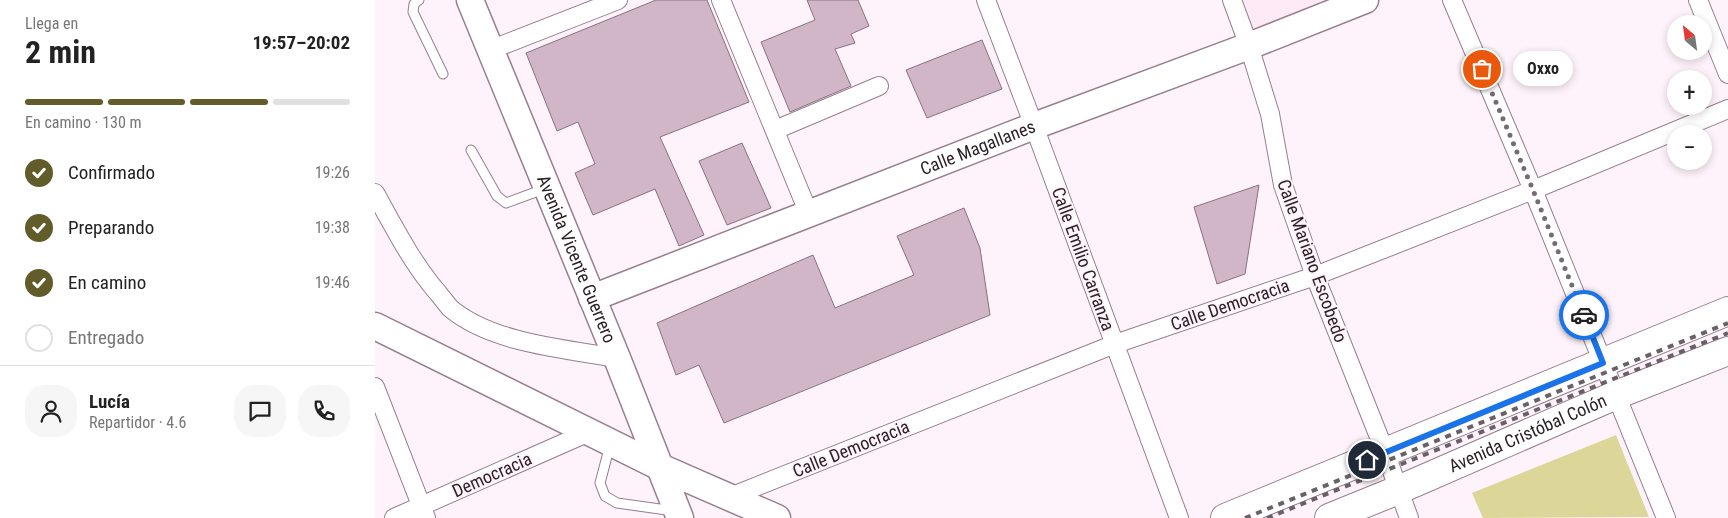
<!DOCTYPE html>
<html lang="es">
<head>
<meta charset="utf-8">
<style>
	:root { --surface:#fff; --page:#f6f6f6; --text:#222; --muted:#767676; --line:#e0e0e0; --accent:#615c29 }
	body { margin:0; font-family:"Roboto Condensed",sans-serif; background:var(--page); color:var(--text); height:100vh; display:flex; flex-direction:column; font-size:19px; white-space:nowrap }
	* { box-sizing:border-box; margin:0 }
	p { font-size:16px; color:var(--muted) }
	.icon { flex:none; width:28px; height:28px; fill:none; stroke:currentColor; stroke-width:2; stroke-linecap:round; stroke-linejoin:round }
	.map { position:relative; flex:1; overflow:hidden }
	.side { display:flex; flex-direction:column; background:var(--surface); width:375px }
	.side>* { flex:none }
	.needle { width:32px; rotate:331deg }
	.tools { position:absolute; left:1292px; top:15px; display:grid; gap:10px }
	.tools a { display:grid; place-items:center; width:45px; height:45px; border-radius:50%; background:var(--surface); box-shadow:0 2px 8px #0003; font-size:25px }
	.pin { position:absolute; display:grid; place-items:center; width:42px; height:42px; color:#fff; margin:-21px; border:2px solid #fff; border-radius:50%; box-shadow:0 1px 5px #0007 }
	.courier { position:absolute; display:grid; place-items:center; width:50px; height:50px; margin:-25px; border:4px solid #1a73e8; border-radius:50%; background:#fff; color:#222; box-shadow:0 1px 6px #0007 }
	.bubble { position:absolute; height:35px; border-radius:18px; background:var(--surface); box-shadow:0 2px 8px #0003; font-size:16px; font-weight:700; line-height:35px; text-align:center }
	.head em { font-style:normal; font-weight:700 }
	.head div { display:flex; flex-direction:column-reverse }
	.head { display:flex; align-items:center; justify-content:space-between; height:85px; padding:0 25px }
	h1 { font-size:32px; font-weight:700; line-height:38px }
	.bar { display:grid; grid-template-columns:repeat(4,1fr); gap:8px 5px; align-content:center; height:60px; padding:0 25px }
	.bar i { height:6px; border-radius:4px; background:var(--line) }
	.bar .active { background:var(--accent) }
	.bar p { grid-column:span 4 }
	.line { display:flex; align-items:center; gap:12px; padding:0 25px; border-top:1px solid var(--line) }
	.line div { flex:1 }
	.round { display:grid; place-items:center; flex:none; width:52px; height:52px; border-radius:20px; background:var(--page) }
	ol { padding:0 25px; list-style:none }
	li { display:flex; align-items:center; gap:15px; height:55px }
	li p { margin-inline-start:auto }
	li .icon { padding:5px; border-radius:50%; background:var(--accent); color:#fff; stroke-width:4 }
	li:last-child { color:var(--muted) }
	li i { width:28px; height:28px; border:2px solid var(--line); border-radius:50% }
	main { display:flex; flex:1; min-height:0 }
	.map>svg:first-child { display:block }
</style>
</head>
<body>
<main>
<section class="side">
<div class="head"><div><h1>2 min</h1><p>Llega en</p></div><em>19:57–20:02</em></div>
<div class="bar"><i class="active"></i><i class="active"></i><i class="active"></i><i></i><p>En camino · 130 m</p></div>
<ol>
<li><svg class="icon" aria-label="check" viewBox="0 0 24 24"><path d="M5 12l5 5 9-10"/></svg>Confirmado<p>19:26</p></li>
<li><svg class="icon" aria-label="check" viewBox="0 0 24 24"><path d="M5 12l5 5 9-10"/></svg>Preparando<p>19:38</p></li>
<li><svg class="icon" aria-label="check" viewBox="0 0 24 24"><path d="M5 12l5 5 9-10"/></svg>En camino<p>19:46</p></li>
<li><i></i>Entregado</li>
</ol>
<div class="line" style="height:90px"><a class="round"><svg class="icon" aria-label="person" viewBox="0 0 24 24"><circle cx="12" cy="8" r="4"/><path d="M4 21q1-7 8-7t8 7"/></svg></a><div><b>Lucía</b><p>Repartidor · 4.6</p></div><a class="round"><svg class="icon" aria-label="chat" viewBox="0 0 24 24"><path d="M4 5h16v11H9l-5 4z"/></svg></a><a class="round"><svg class="icon" aria-label="phone" viewBox="0 0 24 24"><path d="M5 4h4l2 5-3 2q2 4 5 5l2-3 5 2v4C11 20 4 13 5 4z"/></svg></a></div>
</section>
<div class="map">
<svg width="1353" height="518" viewBox="0 0 1353 518">
	<rect width="100%" height="100%" fill="#fef3fa"/>
	<polygon fill="#fee9f6" points="865,0 966,0 877,33"/>
	<polygon fill="#dcd799" points="1241,435 1274,517 1108,518 1097,493"/>
	<g fill="#d0b6c7" stroke="#897181">
		<polygon points="281,0 332,0 374,102 285,137 329,235 304,246 280,189 218,215 200,173 220,164 203,122 182,131 151,53"/>
		<polygon points="432,0 483,0 494,26 476,34 480,43 460,49 476,86 415,112 386,42 440,20"/>
		<polygon points="607,40 627,89 552,118 531,70"/>
		<polygon points="367,143 396,208 352,225 324,161"/>
		<polygon points="884,185 870,274 842,284 819,207"/>
		<polygon points="589,208 605,248 615,315 349,423 324,365 301,375 282,323 438,255 460,308 539,275 522,236"/>
	</g>
	<g fill="none" stroke-linecap="round" stroke-linejoin="round">
		<defs>
			<g id="lane">
				<polyline points="44,0 39,4 38,12 68,74"/>
				<polyline points="96,150 122,196 131,203 169,189"/>
				<polyline points="235,445 225,483 230,496 242,503 299,511"/>
			</g>
			<g id="street">
				<polyline points="346,0 434,214"/>
				<polyline points="611,0 659,126 804,518"/>
				<polyline points="857,0 874,46 895,114 908,185 940,276 1010,452 1034,518"/>
				<polyline points="1077,0 1158,190 1291,518"/>
				<polyline points="1323,0 1353,74"/>
				<polyline points="115,50 243,0"/>
				<polyline points="400,130 504,86"/>
				<path d="M0 193C19 227 37 263 63 293 67 298 71 303 75 308 116 343 190 349 242 358"/>
				<polyline points="0,387 51,518"/>
				<polyline points="355,497 740,344 940,276 1158,190 1353,109"/>
				<polyline points="19,518 214,432"/>
			</g>
			<g id="secondary">
				<path id="s1" d="M95 0 242 358 305 518"/>
				<path id="s2" d="M217 298 659 126 874 46 990 0"/>
				<polyline points="0,326 285,467 402,518"/>
			</g>
			<g id="primary">
				<polyline points="850,518 1353,311"/>
				<path id="s3" d="M954 518 1023 490 1241 395 1353 351"/>
			</g>
		</defs>
		<use href="#lane" stroke="#977f8f" stroke-width="11"/>
		<use href="#street" stroke="#977f8f" stroke-width="20"/>
		<use href="#secondary" stroke="#977f8f" stroke-width="29"/>
		<use href="#primary" stroke="#977f8f" stroke-width="30"/>
		<use href="#lane" stroke="#fff" stroke-width="9"/>
		<use href="#street" stroke="#fff" stroke-width="18"/>
		<use href="#secondary" stroke="#fff" stroke-width="26"/>
		<use href="#primary" stroke="#fff" stroke-width="28"/>
		<g stroke="#6b6067" stroke-width="4" stroke-dasharray="6 6" stroke-linecap="butt">
			<polyline points="870,518 1353,323"/>
			<polyline points="892,518 1353,333"/>
		</g>
	</g>
	<g fill="none" stroke-linecap="round" stroke-linejoin="round">
		<polyline stroke="#766b72" stroke-width="5" stroke-dasharray="0 9" points="1107,69 1158,190 1209,315"/>
		<polyline stroke="#1a73e8" stroke-width="6" points="992,460 1228,363 1209,315"/>
	</g>
	<g text-anchor="middle" stroke-width="4" stroke-linejoin="round" paint-order="stroke">
		<g font-size="18" fill="#2c2228" stroke="#fef3fa">
			<text dy="6" stroke="none"><textPath href="#s2" startOffset="414">Calle Magallanes</textPath></text>
			<text dy="6" stroke="none"><textPath href="#s1" startOffset="280">Avenida Vicente Guerrero</textPath></text>
			<text transform="translate(708 259) rotate(70)" y="6">Calle Emilio Carranza</text>
			<text transform="translate(937 261) rotate(70)" y="6">Calle Mariano Escobedo</text>
			<text transform="translate(855 305) rotate(-19)" y="6">Calle Democracia</text>
			<text dy="6" stroke="none"><textPath href="#s3" startOffset="216">Avenida Cristóbal Colón</textPath></text>
			<text transform="translate(476 449) rotate(-22)" y="6">Calle Democracia</text>
			<text transform="translate(117 475) rotate(-24)" y="6">Democracia</text>
		</g>
	</g>
</svg>
<div class="tools">
<a><svg class="needle" viewBox="-14 -14 28 28"><path d="M0-13l5 13h-10z" fill="#e53935"/><path d="M0 13l5-13h-10z" fill="#767676"/></svg></a>
<a>+</a>
<a>−</a>
</div>
<div class="pin" style="left:1107px;top:69px;background:#ea580c"><svg class="icon" aria-label="bag" viewBox="0 0 24 24"><path d="M5 8h14l-1 12H6zM9 8a3 3 0 0 1 6 0"/></svg></div>
<div class="pin" style="left:992px;top:460px;background:#1f2937"><svg class="icon" aria-label="home" viewBox="0 0 24 24"><path d="M3 11l9-7 9 7M6 9v11h12V9"/></svg></div>
<div class="courier" style="left:1209px;top:315px"><svg class="icon" aria-label="car" viewBox="0 0 24 24"><path d="M5 17H2v-5l4-1 3-4h7l3 4 3 1v5h-3M9 17h6M6 11h13"/><circle cx="7" cy="17" r="2"/><circle cx="17" cy="17" r="2"/></svg></div>
<div class="bubble" style="left:1138px;top:51px;width:60px">Oxxo</div>
</div>
</main>
</body>
</html>
